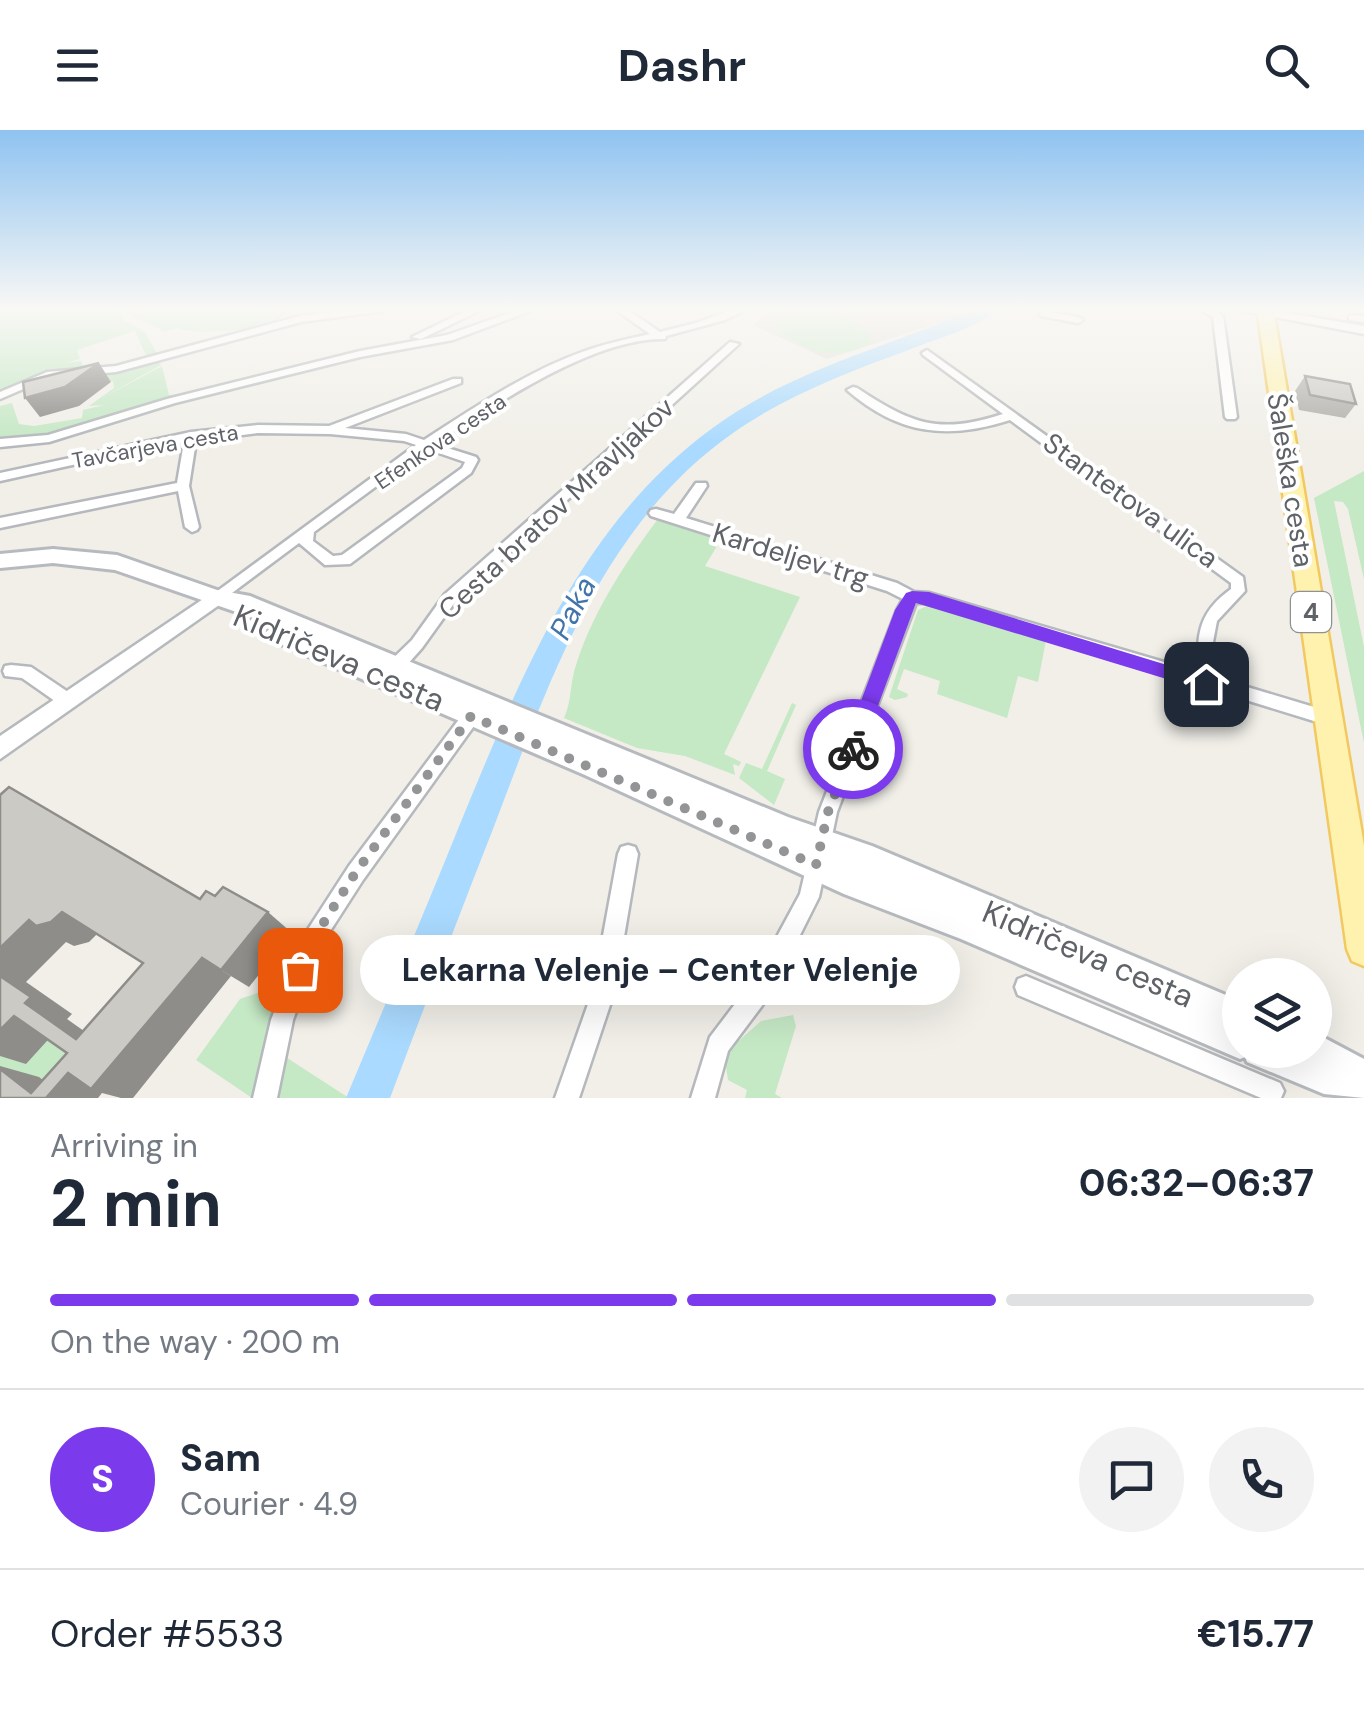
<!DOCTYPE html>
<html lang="en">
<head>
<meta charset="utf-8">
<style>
	:root { --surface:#fff; --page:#f2f2f3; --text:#1f2937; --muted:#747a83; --line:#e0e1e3; --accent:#7c3aed }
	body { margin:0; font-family:"DM Sans",sans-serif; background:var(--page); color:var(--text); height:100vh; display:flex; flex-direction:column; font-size:38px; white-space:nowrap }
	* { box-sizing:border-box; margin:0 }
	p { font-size:32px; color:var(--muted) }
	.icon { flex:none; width:55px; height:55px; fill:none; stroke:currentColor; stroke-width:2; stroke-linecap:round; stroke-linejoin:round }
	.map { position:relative; height:968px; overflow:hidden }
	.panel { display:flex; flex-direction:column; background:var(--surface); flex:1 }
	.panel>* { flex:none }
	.buttons { position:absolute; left:1222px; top:828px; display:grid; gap:20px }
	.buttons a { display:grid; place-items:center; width:110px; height:110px; border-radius:50%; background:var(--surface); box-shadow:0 10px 40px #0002; font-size:50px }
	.pin { position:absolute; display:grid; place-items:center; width:85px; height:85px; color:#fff; margin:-42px; border-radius:20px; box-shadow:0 5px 15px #0006 }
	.courier { position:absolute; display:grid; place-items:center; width:100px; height:100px; margin:-50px; border:8px solid #7c3aed; border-radius:50%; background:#fff; color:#222; box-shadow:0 2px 12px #0007 }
	.bubble { position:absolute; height:70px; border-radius:35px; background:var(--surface); box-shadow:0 10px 40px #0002; font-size:32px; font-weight:700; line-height:70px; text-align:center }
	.summary em { font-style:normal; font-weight:700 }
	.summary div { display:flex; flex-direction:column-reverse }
	.summary { display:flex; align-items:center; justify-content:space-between; height:170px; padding:0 50px }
	h1 { font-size:65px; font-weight:700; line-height:75px }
	.bar { display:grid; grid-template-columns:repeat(4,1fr); gap:15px 10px; align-content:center; height:120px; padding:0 50px }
	.bar i { height:12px; border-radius:8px; background:var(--line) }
	.bar .active { background:var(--accent) }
	.bar p { grid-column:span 4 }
	.line { display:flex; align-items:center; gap:25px; padding:0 50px; border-top:2px solid var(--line) }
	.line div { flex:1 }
	.round { display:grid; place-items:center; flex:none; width:105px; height:105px; border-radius:52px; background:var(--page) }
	header { display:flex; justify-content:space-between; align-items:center; height:130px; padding:0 50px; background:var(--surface); font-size:45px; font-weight:700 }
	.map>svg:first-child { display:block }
</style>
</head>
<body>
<header><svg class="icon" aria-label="menu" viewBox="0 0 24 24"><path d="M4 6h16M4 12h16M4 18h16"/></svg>Dashr<svg class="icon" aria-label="search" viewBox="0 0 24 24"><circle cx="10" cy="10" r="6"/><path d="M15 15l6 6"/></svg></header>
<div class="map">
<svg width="1364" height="968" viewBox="0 0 1364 968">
	<rect width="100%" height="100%" fill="#f1efe8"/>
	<polygon fill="#e1ded6" points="773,178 948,178 961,186 827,229 753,195"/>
	<g fill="#c5e8c5">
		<path d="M0 178H291C285 184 280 190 272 193 254 200 193 206 177 198L165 202 121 180 125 191 144 201 158 225 147 228 135 201 77 220 80 229 65 233 81 231 83 236 93 235 89 238 47 243 0 262Z"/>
		<path d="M810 178C837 178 850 187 870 205V213C839 232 803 221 777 200L776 191Z"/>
		<polygon points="159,232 161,235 100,269 162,236 169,265 202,263 42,307 0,311 0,276 12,273 19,294 34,296 82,288 83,280 104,275 89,276 114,258 113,251 92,251 105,244"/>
		<polygon points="1364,341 1364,449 1348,379 1343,372 1334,371 1364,517 1364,613 1314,368"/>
		<path d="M658 389 731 412 720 411 705 436 800 467 724 624 741 632 739 636 733 634 735 645 685 626 637 618 564 588C571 573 570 558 574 542 590 486 623 436 658 389Z"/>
		<polygon points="931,474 1046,510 1038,552 1018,546 1007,588 937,564 940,551 904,539 897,559 908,564 907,567 895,570 889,567 918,480"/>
		<polygon points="792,573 796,575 767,641 785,649 774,675 739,648 746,633 762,639"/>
		<polygon points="284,854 254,968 252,968 196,930 240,869"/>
		<polygon points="793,885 796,896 775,964 782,968 745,968 747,960 728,950 724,924 761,891"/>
		<polygon points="56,901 107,937 0,968 0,915"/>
		<polygon points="284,926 349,968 274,968"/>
	</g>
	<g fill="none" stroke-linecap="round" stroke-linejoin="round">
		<path fill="#aadaff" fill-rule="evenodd" d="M976 178H1000C978 198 938 208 911 219 849 242 787 265 733 303 600 396 548 555 493 699 458 788 424 878 390 968H346C384 877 423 786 460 694 521 547 580 394 714 297 791 240 889 217 976 178Z"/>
		<defs>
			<g id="minor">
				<polygon points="361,178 389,178 384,181 301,192 116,242 49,248 0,269 0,262 47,242 116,236 300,186"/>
				<polygon points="472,178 485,178 421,209 412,207"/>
				<polygon points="524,178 538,178 453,210 360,227 175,273 49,312 0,317 0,309 48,305 167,269 360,221 447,205"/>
				<path d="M613 178H625L660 202 696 193 736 178H749L725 190 666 206 665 209C594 207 493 276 435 314L476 327 478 330 471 343 350 434 325 435 299 413 220 472 215 473 208 468 416 315 404 311 330 304 258 303 196 311 189 356 199 397 197 400 192 402 185 397 178 361 0 398V388L177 353 184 312 158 316 0 351V343L191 302 258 295 329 296 453 249H461V253L345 298 406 304 424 310C474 278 526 242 582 222 604 214 627 209 650 204ZM427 319 465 332 462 338 342 425 333 426 313 411 314 402Z"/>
				<polygon points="1197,178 1210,178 1223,186 1237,287 1235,289 1227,289 1225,287 1213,187"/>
				<polygon points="1044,181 1078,187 1083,190 1078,193 1041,186 1039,184"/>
				<polygon points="1352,185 1364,186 1364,192 1349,190 1349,186"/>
				<polygon points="730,212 739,214 455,472 422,518 397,546 391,547 385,546 383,541 385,536 412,510 445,464"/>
				<path d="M927 220 1243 447 1245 461 1217 491 1213 512 1214 547 1327 581 1333 583 1335 588 1333 593 1327 595 1210 559 1206 561 1199 556 929 473H916L837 682 819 767 770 865 728 921 715 968H691L710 907 754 849 800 764 819 682 897 480 903 469 887 461 651 386 649 383 651 380 656 379 674 384 696 353H706L707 356 686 388 897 453 914 462 929 463 1198 542C1197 504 1198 483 1231 459V453L1010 290C947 310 899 305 847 260L853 257 857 258C912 294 938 305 1003 284L923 225 922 223Z"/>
				<polygon points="11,535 31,537 74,566 76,571 74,576 68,578 62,576 22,548 5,546 3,541 5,536"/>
				<polygon points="478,570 484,572 486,577 484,582 363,750 318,820 293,890 277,968 253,968 271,890 303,807 349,736 472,572"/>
				<polygon points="628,715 635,717 638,724 615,860 579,968 555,968 593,860 618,724 621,717"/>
				<polygon points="1026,846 1280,953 1284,961 1281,968 1261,968 1018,865 1015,857 1018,849"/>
			</g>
			<g id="tertiary">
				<polygon points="1229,178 1258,178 1364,196 1364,204"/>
				<polygon points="215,461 222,463 225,468 222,473 0,629 0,606"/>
			</g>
			<polygon id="secondary" points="53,419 117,425 217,460 250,466 788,687 872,716 1240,871 1240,920 1315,920 1315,903 1364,929 1364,968 1324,964 1247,932 1245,927 1240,929 961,809 844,764 585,645 269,509 265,503 274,495 115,440 53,433 0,438 0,424"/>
			<polygon id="primary" points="1257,178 1273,178 1364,716 1364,836 1352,831 1347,819"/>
		</defs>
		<use href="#minor" stroke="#b5b8bc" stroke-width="5"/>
		<use href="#tertiary" stroke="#b5b8bc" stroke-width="5"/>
		<use href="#secondary" stroke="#b6babf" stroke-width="6"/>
		<use href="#primary" stroke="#f2c960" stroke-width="5"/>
		<use href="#minor" fill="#fff" fill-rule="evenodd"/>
		<use href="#tertiary" fill="#fff" fill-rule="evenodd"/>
		<use href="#secondary" fill="#fff" fill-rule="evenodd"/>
		<use href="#primary" fill="#fff2af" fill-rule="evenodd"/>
	</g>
	<polygon fill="#afaea9" points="1305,246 1356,274 1345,288 1299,280 1295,261"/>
	<g fill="#8f8d8a">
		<polygon points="99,233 111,252 79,276 40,287 25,268"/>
		<polygon points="62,782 99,802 89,812 74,816 66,812 26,852 72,884 67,889 115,923 76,909 25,873 0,846 0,818 29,790"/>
		<polygon points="268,782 292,803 249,857 221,840"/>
		<polygon points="202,828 231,846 133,968 121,968 102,963 98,968 46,968 31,963 0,939 0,936 39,947 54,959 68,943"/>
		<polygon points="14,886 56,901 26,934 0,926 0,900"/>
	</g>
	<g fill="#cccac5" stroke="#8f8d8a" stroke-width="2.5">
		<polygon points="99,233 65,257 25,268 23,252"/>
		<polygon points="1305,246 1350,254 1356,274 1310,265"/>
		<polygon points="9,657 200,769 206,761 215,766 223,757 268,782 221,840 202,828 91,959 68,943 46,968 0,968 0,939 31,963 67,923 14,886 0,900 0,846 31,867 25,873 76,909 143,833 62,782 51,792 36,796 29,790 0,818 0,665"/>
	</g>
	<linearGradient id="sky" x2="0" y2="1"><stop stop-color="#8fc3f1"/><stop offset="0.57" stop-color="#f9f8f5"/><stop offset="1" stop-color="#f9f8f5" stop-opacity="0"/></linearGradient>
	<rect width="1364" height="314" fill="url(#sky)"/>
	<polygon fill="#7c3aed" points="912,461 929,462 1206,547 1215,554 1206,561 916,473 862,619 853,627 846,624 843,619 895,480 906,463"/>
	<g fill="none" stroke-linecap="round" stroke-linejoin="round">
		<polyline stroke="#929495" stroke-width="10" stroke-dasharray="0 18" points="300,840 310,814 356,742 471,586 816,735 828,682 853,619"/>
	</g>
	<g text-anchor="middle" stroke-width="8" stroke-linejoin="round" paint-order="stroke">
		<g font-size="22" fill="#5f6368" stroke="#fff">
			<text transform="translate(440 311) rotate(-34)" y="8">Efenkova cesta</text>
			<text transform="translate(155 316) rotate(-10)" y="8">Tavčarjeva cesta</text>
		</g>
		<rect fill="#fff" stroke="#8f9295" stroke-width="2.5" x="1291" y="462" width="40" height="40" rx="8"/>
		<g font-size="25" font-weight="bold" fill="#5f6368">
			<text x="1311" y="491">4</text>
		</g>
		<g font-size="28" fill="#5f6368" stroke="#fff">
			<text transform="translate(1291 350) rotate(81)" y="10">Šaleška cesta</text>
			<text transform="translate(1131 370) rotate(36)" y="10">Stantetova ulica</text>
			<text transform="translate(556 378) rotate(-43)" y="10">Cesta bratov Mravljakov</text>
			<text transform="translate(791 425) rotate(17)" y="10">Kardeljev trg</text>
		</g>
		<g font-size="30" font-style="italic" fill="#4174aa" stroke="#fff">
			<text transform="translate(573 478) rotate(-63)" y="10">Paka</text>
		</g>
		<g font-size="32" fill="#5f6368" stroke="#fff">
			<text transform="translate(339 528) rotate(23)" y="11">Kidričeva cesta</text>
			<text transform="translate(1088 824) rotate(23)" y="11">Kidričeva cesta</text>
		</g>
	</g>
</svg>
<div class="buttons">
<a><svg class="icon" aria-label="layers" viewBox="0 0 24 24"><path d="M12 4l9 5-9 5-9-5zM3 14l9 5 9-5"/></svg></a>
</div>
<div class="pin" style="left:300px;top:840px;background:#ea580c"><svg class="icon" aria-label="bag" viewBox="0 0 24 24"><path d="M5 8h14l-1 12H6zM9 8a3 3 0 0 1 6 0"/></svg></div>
<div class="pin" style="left:1206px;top:554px;background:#1f2937"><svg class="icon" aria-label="home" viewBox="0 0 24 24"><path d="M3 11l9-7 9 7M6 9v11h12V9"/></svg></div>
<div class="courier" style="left:853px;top:619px"><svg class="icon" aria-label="bike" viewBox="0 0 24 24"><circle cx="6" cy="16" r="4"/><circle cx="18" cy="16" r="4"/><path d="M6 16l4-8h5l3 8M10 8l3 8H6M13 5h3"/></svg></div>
<div class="bubble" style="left:360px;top:805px;width:600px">Lekarna Velenje – Center Velenje</div>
</div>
<section class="panel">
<div class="summary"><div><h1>2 min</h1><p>Arriving in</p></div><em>06:32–06:37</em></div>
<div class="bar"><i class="active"></i><i class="active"></i><i class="active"></i><i></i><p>On the way · 200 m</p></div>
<div class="line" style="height:180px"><b class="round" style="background:var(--accent);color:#fff">S</b><div><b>Sam</b><p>Courier · 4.9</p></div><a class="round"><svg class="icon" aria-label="chat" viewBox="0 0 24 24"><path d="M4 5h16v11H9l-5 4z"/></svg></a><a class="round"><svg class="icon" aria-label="phone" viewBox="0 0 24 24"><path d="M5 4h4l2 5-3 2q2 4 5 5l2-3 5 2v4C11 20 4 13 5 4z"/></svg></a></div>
<div class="line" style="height:130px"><div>Order #5533</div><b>€15.77</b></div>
</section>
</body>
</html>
